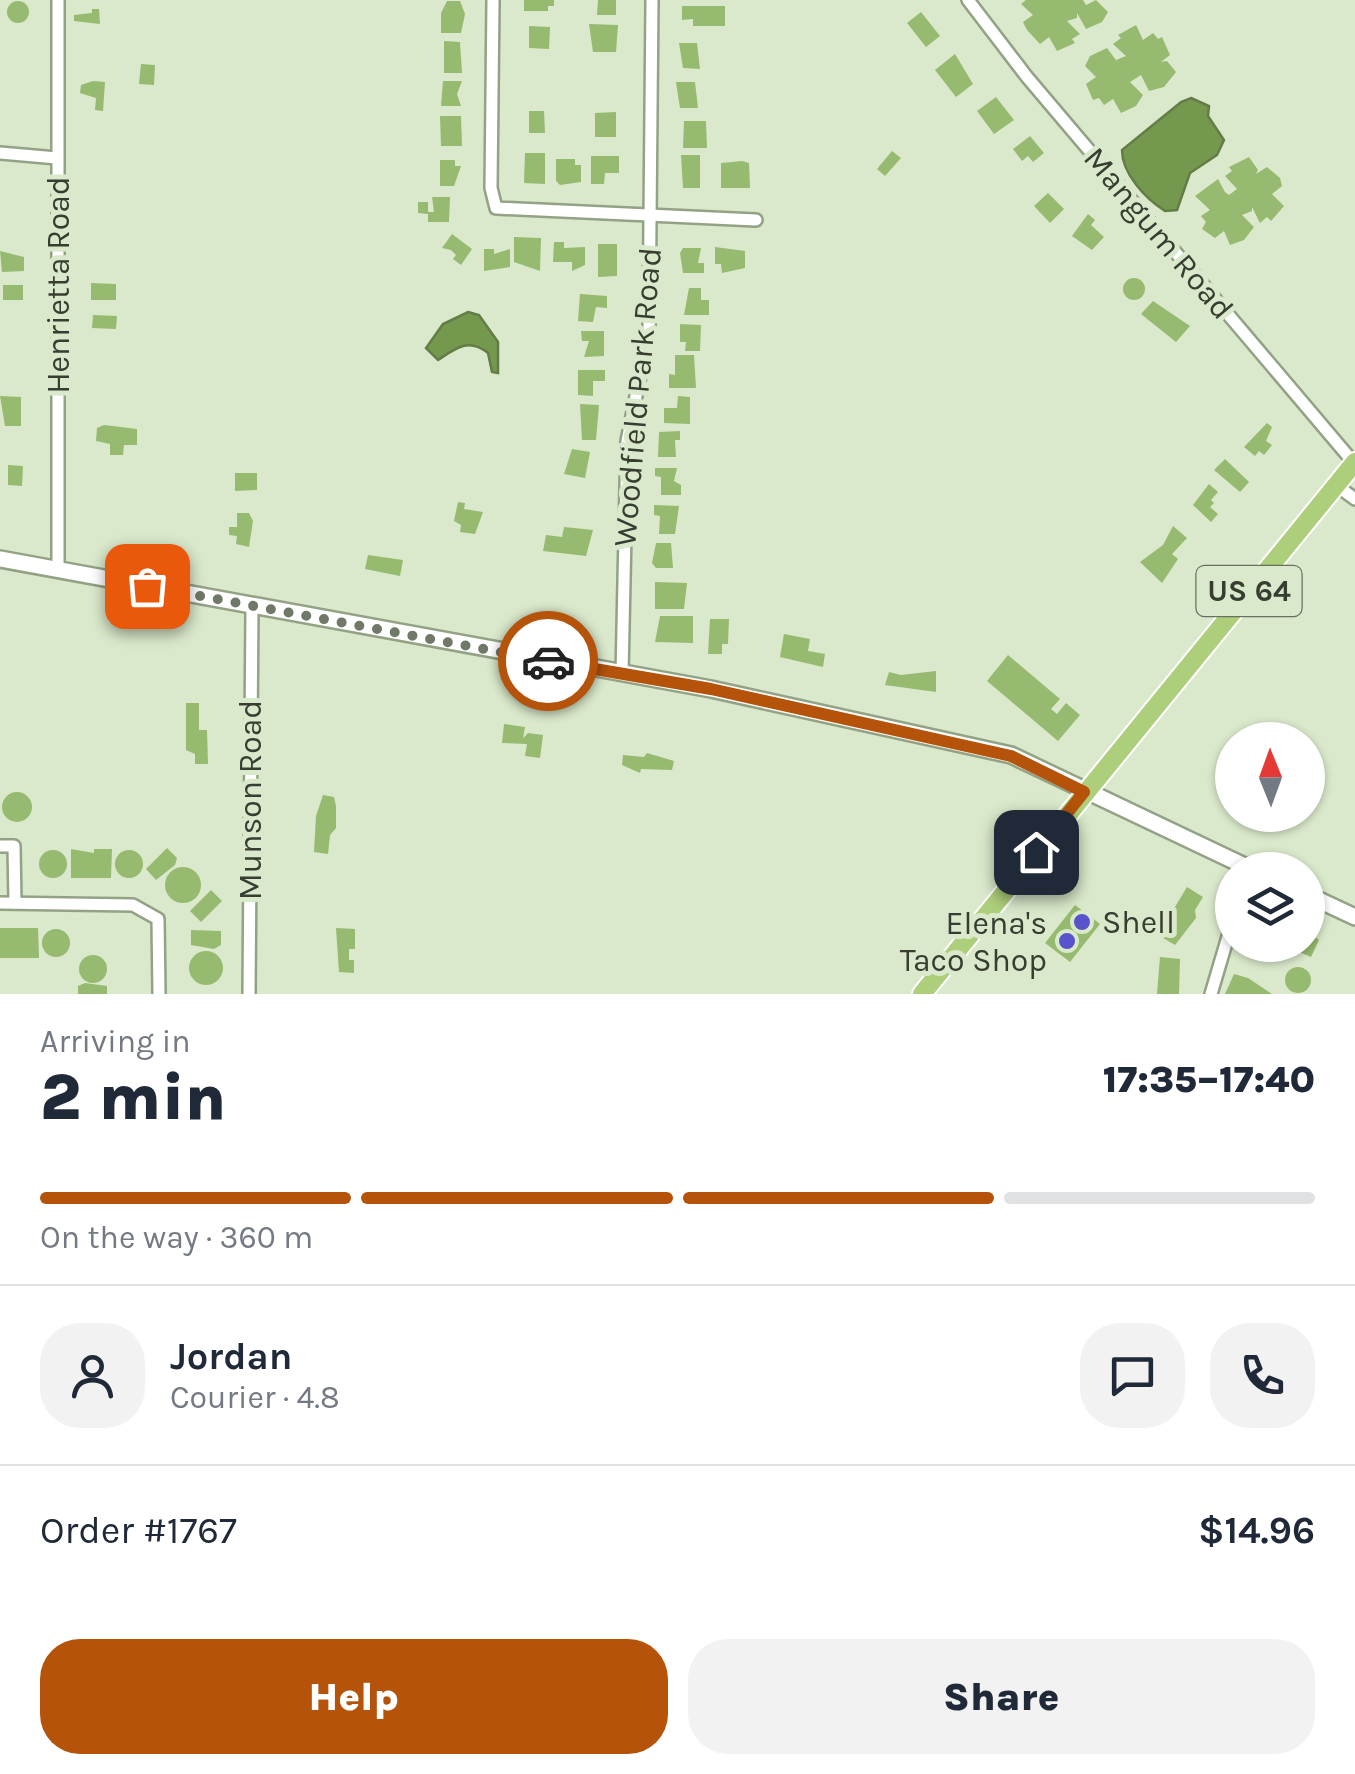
<!DOCTYPE html>
<html lang="en">
<head>
<meta charset="utf-8">
<style>
	:root { --surface:#fff; --page:#f2f2f3; --text:#1f2937; --muted:#747a83; --line:#e0e1e3; --accent:#b45309 }
	body { margin:0; font-family:Karla,sans-serif; background:var(--page); color:var(--text); height:100vh; display:flex; flex-direction:column; font-size:38px; white-space:nowrap }
	* { box-sizing:border-box; margin:0 }
	p { font-size:32px; color:var(--muted) }
	.icon { flex:none; width:55px; height:55px; fill:none; stroke:currentColor; stroke-width:2; stroke-linecap:round; stroke-linejoin:round }
	.map { position:relative; height:994px; overflow:hidden }
	.panel { display:flex; flex-direction:column; background:var(--surface); flex:1 }
	.panel>* { flex:none }
	.needle { width:65px; rotate:359deg }
	.fabs { position:absolute; left:1215px; top:722px; display:grid; gap:20px }
	.fabs a { display:grid; place-items:center; width:110px; height:110px; border-radius:50%; background:var(--surface); box-shadow:0 2px 8px #0004; font-size:50px }
	.pin { position:absolute; display:grid; place-items:center; width:85px; height:85px; color:#fff; margin:-42px; border-radius:20px; box-shadow:0 5px 15px #0006 }
	.courier { position:absolute; display:grid; place-items:center; width:100px; height:100px; margin:-50px; border:8px solid #b45309; border-radius:50%; background:#fff; color:#222; box-shadow:0 2px 12px #0007 }
	.overview em { font-style:normal; font-weight:800 }
	.overview div { display:flex; flex-direction:column-reverse }
	.overview { display:flex; align-items:center; justify-content:space-between; height:170px; padding:0 40px }
	h1 { font-size:65px; font-weight:800; line-height:75px }
	.bar { display:grid; grid-template-columns:repeat(4,1fr); gap:15px 10px; align-content:center; height:120px; padding:0 40px }
	.bar i { height:12px; border-radius:8px; background:var(--line) }
	.bar .on { background:var(--accent) }
	.bar p { grid-column:span 4 }
	.line { display:flex; align-items:center; gap:25px; padding:0 40px; border-top:2px solid var(--line) }
	.line div { flex:1 }
	.round { display:grid; place-items:center; flex:none; width:105px; height:105px; border-radius:40px; background:var(--page) }
	.button { display:flex; gap:20px; margin-top:auto; padding:20px 40px }
	.button a { flex:1; height:115px; border-radius:40px; background:var(--accent); color:#fff; font-size:40px; font-weight:800; line-height:115px; text-align:center }
	.button a+a { background:var(--page); color:var(--text) }
	.map>svg:first-child { display:block }
</style>
</head>
<body>
<div class="map">
<svg width="1355" height="994" viewBox="0 0 1355 994">
	<rect width="100%" height="100%" fill="#dae9cb"/>
	<g fill="#75984f" stroke="#627d46" stroke-width="2.5">
		<path d="M1191 98 1209 106 1208 116 1224 140 1217 155 1190 173 1177 210 1165 211C1146 199 1122 174 1122 150L1181 102Z"/>
		<path d="M468 312 479 315 498 342V373L492 372 488 353C468 337 455 349 438 360L426 348 443 324Z"/>
	</g>
	<g fill="#96ba70">
		<polygon points="524,0 554,0 554,6 548,6 548,11 524,11"/>
		<polygon points="598,0 616,0 616,15 597,15"/>
		<polygon points="1026,0 1083,0 1086,5 1096,0 1108,12 1102,22 1086,29 1077,13 1077,18 1067,21 1080,34 1072,39 1075,43 1057,51 1049,37 1040,44 1027,30 1023,22 1033,15 1021,4"/>
		<circle cx="18" cy="12" r="11"/>
		<polygon points="447,1 460,1 465,14 461,33 441,33 441,13"/>
		<polygon points="682,6 725,6 725,26 693,26 693,19 682,20"/>
		<polygon points="92,9 99,9 100,24 74,21 74,15 92,13"/>
		<polygon points="921,12 940,36 926,47 907,23"/>
		<polygon points="589,24 618,25 616,52 593,52"/>
		<polygon points="1136,25 1143,40 1153,33 1158,39 1162,37 1170,55 1161,62 1167,61 1176,72 1164,87 1149,91 1141,75 1130,82 1143,95 1136,106 1121,113 1113,99 1104,105 1099,98 1093,100 1086,84 1096,77 1085,66 1090,56 1107,48 1118,63 1116,60 1126,56 1113,44 1121,38 1118,35"/>
		<polygon points="529,26 550,27 549,49 529,48"/>
		<polygon points="444,41 460,42 462,73 444,73"/>
		<polygon points="679,43 697,43 700,69 683,68"/>
		<polygon points="955,54 973,84 956,97 935,70"/>
		<polygon points="141,64 155,65 154,85 139,84"/>
		<polygon points="93,81 105,82 103,111 95,110 96,98 80,93 81,85"/>
		<polygon points="443,81 462,81 457,94 461,106 441,106"/>
		<polygon points="676,82 695,82 698,108 680,108"/>
		<polygon points="996,97 1014,120 994,134 977,111"/>
		<polygon points="529,111 544,111 545,133 529,133"/>
		<polygon points="616,112 616,137 595,137 595,113"/>
		<polygon points="440,116 461,116 462,146 441,146"/>
		<polygon points="684,121 706,121 707,148 683,148"/>
		<polygon points="1030,136 1044,153 1033,162 1028,156 1022,161 1013,149"/>
		<polygon points="892,151 901,158 885,176 877,169"/>
		<polygon points="525,153 545,153 545,184 524,183"/>
		<polygon points="681,155 700,155 700,188 683,188"/>
		<polygon points="591,156 619,156 619,173 605,173 604,184 591,184"/>
		<polygon points="1249,157 1258,170 1256,174 1267,167 1280,178 1282,186 1272,194 1284,206 1271,221 1267,217 1260,223 1252,207 1252,211 1242,215 1254,227 1244,240 1230,245 1224,231 1215,238 1202,229 1206,222 1201,216 1210,210 1195,196 1218,179 1225,192 1229,195 1237,189 1225,176 1232,171 1229,167"/>
		<polygon points="556,159 575,159 575,165 581,165 581,182 560,185 556,181"/>
		<polygon points="440,160 455,160 455,166 461,166 454,186 440,186"/>
		<polygon points="742,161 749,163 750,188 721,188 721,163"/>
		<polygon points="1048,193 1064,209 1050,223 1034,206"/>
		<polygon points="432,197 450,197 449,222 428,222 428,214 418,213 418,202 428,202 428,212 434,212"/>
		<polygon points="1088,214 1095,220 1091,225 1104,237 1092,250 1072,236"/>
		<polygon points="452,234 472,249 461,265 453,259 456,255 451,250 442,248"/>
		<polygon points="514,237 541,238 540,271 514,262"/>
		<polygon points="554,242 564,242 564,248 585,247 585,265 572,271 572,262 553,262"/>
		<polygon points="598,244 617,244 617,276 598,277"/>
		<polygon points="715,247 745,251 745,268 722,273 721,264 715,264"/>
		<polygon points="683,248 701,248 698,263 704,263 704,273 683,273 680,253"/>
		<polygon points="484,249 494,249 494,254 510,249 510,267 484,271"/>
		<polygon points="0,251 24,257 24,271 2,272"/>
		<circle cx="1134" cy="289" r="11"/>
		<polygon points="91,283 116,284 116,300 91,300"/>
		<rect x="3" y="285" width="20" height="15"/>
		<polygon points="689,288 701,288 701,300 709,300 709,315 684,315"/>
		<polygon points="580,294 607,296 607,308 596,307 593,322 578,321"/>
		<polygon points="1153,301 1190,326 1176,342 1141,314"/>
		<polygon points="93,315 117,316 116,329 92,328"/>
		<polygon points="680,324 701,325 700,351 685,351 686,342 680,342"/>
		<polygon points="581,331 604,331 604,356 584,357 589,341 582,341"/>
		<polygon points="675,355 694,355 696,388 669,388 669,374 675,375"/>
		<polygon points="578,370 605,370 605,381 593,381 593,396 578,395"/>
		<polygon points="0,396 21,397 21,426 5,426"/>
		<polygon points="678,396 690,397 690,424 664,423 664,408 677,408"/>
		<polygon points="580,404 599,405 596,440 582,440"/>
		<polygon points="1267,423 1272,427 1266,441 1272,445 1264,455 1259,451 1255,456 1244,447"/>
		<polygon points="104,425 137,429 137,445 124,445 123,455 110,455 110,444 96,441 97,428"/>
		<polygon points="680,431 680,440 675,440 676,457 658,457 659,432"/>
		<polygon points="572,449 590,452 585,478 564,474"/>
		<polygon points="1225,459 1249,482 1240,492 1214,470"/>
		<polygon points="8,465 23,466 22,486 8,485"/>
		<polygon points="655,468 677,468 674,481 681,485 681,495 661,495 661,477 655,476"/>
		<polygon points="235,473 257,473 257,490 235,491"/>
		<polygon points="1209,484 1218,492 1211,500 1214,503 1210,507 1218,514 1211,522 1193,505"/>
		<polygon points="458,502 465,503 464,509 483,512 475,534 460,532 461,525 454,521"/>
		<polygon points="654,505 679,506 675,534 659,534 660,516 654,515"/>
		<polygon points="237,513 249,513 253,521 249,547 236,544 237,536 229,535 229,527 237,527"/>
		<polygon points="1173,526 1187,538 1172,554 1178,559 1162,583 1140,562 1163,545"/>
		<polygon points="564,527 593,530 586,556 543,551 546,535 562,537"/>
		<polygon points="656,543 671,543 673,568 656,568 652,563"/>
		<polygon points="368,555 403,560 400,576 365,569"/>
		<polygon points="655,582 687,583 684,609 655,609"/>
		<polygon points="660,616 693,616 693,643 655,642"/>
		<polygon points="710,619 729,619 728,644 722,644 722,654 708,654"/>
		<polygon points="784,634 810,639 808,651 825,654 823,667 780,657"/>
		<polygon points="1008,655 1060,699 1051,709 1057,714 1066,703 1080,715 1058,741 987,681"/>
		<polygon points="936,671 936,692 885,685 889,672 901,675"/>
		<polygon points="186,703 199,703 199,730 207,730 208,764 195,764 195,754 186,750"/>
		<polygon points="504,724 525,727 523,738 528,733 543,735 540,758 525,756 527,744 502,743"/>
		<polygon points="647,753 674,761 672,770 641,769 640,773 622,765 623,755 644,757"/>
		<circle cx="17" cy="807" r="15"/>
		<polygon points="323,795 334,797 336,806 336,828 330,835 328,854 314,852 316,816"/>
		<polygon points="167,848 177,858 175,865 156,880 146,869"/>
		<polygon points="71,849 94,853 94,849 112,849 111,878 71,878"/>
		<circle cx="129" cy="864" r="14"/>
		<circle cx="53" cy="864" r="14"/>
		<circle cx="183" cy="885" r="18"/>
		<polygon points="1187,887 1203,897 1195,910 1196,918 1175,945 1158,935"/>
		<polygon points="211,890 222,901 201,922 190,911"/>
		<polygon points="1075,905 1100,924 1070,962 1045,943"/>
		<polygon points="0,928 38,928 39,958 0,958"/>
		<polygon points="336,928 355,929 355,949 349,949 349,960 354,960 354,973 339,972"/>
		<circle cx="56" cy="943" r="14"/>
		<polygon points="191,930 221,931 221,945 214,949 191,945"/>
		<polygon points="1308,931 1319,940 1311,957 1283,945 1308,945"/>
		<circle cx="206" cy="968" r="17"/>
		<circle cx="93" cy="969" r="14"/>
		<polygon points="1160,957 1180,959 1179,994 1157,994"/>
		<circle cx="1298" cy="980" r="13"/>
		<polygon points="1234,974 1248,978 1272,994 1225,994"/>
		<polygon points="85,983 107,986 107,994 78,994 78,986"/>
	</g>
	<g fill="none" stroke-linecap="round" stroke-linejoin="round">
		<defs>
			<g id="minor">
				<polyline points="58,0 58,569"/>
				<polyline points="493,0 491,188 496,208 756,220"/>
				<polyline points="968,0 1027,77 1354,463"/>
				<polyline points="0,153 57,158"/>
				<polyline points="1336,485 1355,499"/>
				<polyline points="622,674 627,441 649,331 652,0"/>
				<polyline points="0,846 14,846 15,903"/>
				<polyline points="0,903 133,905 158,919 159,994"/>
				<polyline points="249,994 252,606"/>
				<polyline points="1211,994 1232,923"/>
			</g>
			<g id="secondary">
				<polyline points="0,559 711,689 1011,755 1253,870"/>
				<polyline points="1308,895 1355,917"/>
			</g>
			<polyline id="primary" points="922,994 1355,462"/>
		</defs>
		<use href="#minor" stroke="#93a285" stroke-width="16"/>
		<use href="#secondary" stroke="#93a285" stroke-width="20"/>
		<use href="#primary" stroke="#fff" stroke-width="22"/>
		<use href="#minor" stroke="#fff" stroke-width="11"/>
		<use href="#secondary" stroke="#fff" stroke-width="15"/>
		<use href="#primary" stroke="#adce7a" stroke-width="18"/>
	</g>
	<g fill="none" stroke-linecap="round" stroke-linejoin="round">
		<polyline stroke="#707967" stroke-width="10" stroke-dasharray="0 18" points="147,586 548,661"/>
		<polyline stroke="#b45309" stroke-width="12" points="548,661 711,689 1011,756 1084,792 1036,852"/>
	</g>
	<g fill="#5954cc" stroke="#dae9cb" stroke-width="4">
		<circle cx="1082" cy="922" r="10"/>
		<circle cx="1067" cy="941" r="10"/>
	</g>
	<g text-anchor="middle" stroke-width="10" stroke-linejoin="round" paint-order="stroke">
		<rect fill="#dae9cb" stroke="#68715f" stroke-width="2.5" x="1196.5" y="566" width="105" height="50" rx="8"/>
		<g font-size="30" font-weight="bold" fill="#373d31">
			<text x="1249" y="601">US 64</text>
		</g>
		<g font-size="32" fill="#373d31" stroke="#dae9cb">
			<text transform="translate(1159 233) rotate(50)" y="11">Mangum Road</text>
			<text transform="translate(58 285) rotate(-90)" y="11">Henrietta Road</text>
			<text transform="translate(637 397) rotate(-85)" y="11">Woodfield Park Road</text>
			<text transform="translate(250 800) rotate(-90)" y="11">Munson Road</text>
		</g>
		<g font-size="32" fill="#373d31" stroke="#dae9cb" text-anchor="start">
			<text x="1102" y="933">Shell</text>
			<text x="1047" y="934" text-anchor="end">Elena's<tspan x="1047" dy="37">Taco Shop</tspan></text>
		</g>
	</g>
</svg>
<div class="fabs">
<a><svg class="needle" viewBox="-14 -14 28 28"><path d="M0-13l5 13h-10z" fill="#e53935"/><path d="M0 13l5-13h-10z" fill="#747a83"/></svg></a>
<a><svg class="icon" aria-label="layers" viewBox="0 0 24 24"><path d="M12 4l9 5-9 5-9-5zM3 14l9 5 9-5"/></svg></a>
</div>
<div class="pin" style="left:147px;top:586px;background:#ea580c"><svg class="icon" aria-label="bag" viewBox="0 0 24 24"><path d="M5 8h14l-1 12H6zM9 8a3 3 0 0 1 6 0"/></svg></div>
<div class="pin" style="left:1036px;top:852px;background:#1f2937"><svg class="icon" aria-label="home" viewBox="0 0 24 24"><path d="M3 11l9-7 9 7M6 9v11h12V9"/></svg></div>
<div class="courier" style="left:548px;top:661px"><svg class="icon" aria-label="car" viewBox="0 0 24 24"><path d="M5 17H2v-5l4-1 3-4h7l3 4 3 1v5h-3M9 17h6M6 11h13"/><circle cx="7" cy="17" r="2"/><circle cx="17" cy="17" r="2"/></svg></div>
</div>
<section class="panel">
<div class="overview"><div><h1>2 min</h1><p>Arriving in</p></div><em>17:35–17:40</em></div>
<div class="bar"><i class="on"></i><i class="on"></i><i class="on"></i><i></i><p>On the way · 360 m</p></div>
<div class="line" style="height:180px"><a class="round"><svg class="icon" aria-label="person" viewBox="0 0 24 24"><circle cx="12" cy="8" r="4"/><path d="M4 21q1-7 8-7t8 7"/></svg></a><div><b>Jordan</b><p>Courier · 4.8</p></div><a class="round"><svg class="icon" aria-label="chat" viewBox="0 0 24 24"><path d="M4 5h16v11H9l-5 4z"/></svg></a><a class="round"><svg class="icon" aria-label="phone" viewBox="0 0 24 24"><path d="M5 4h4l2 5-3 2q2 4 5 5l2-3 5 2v4C11 20 4 13 5 4z"/></svg></a></div>
<div class="line" style="height:130px"><div>Order #1767</div><b>$14.96</b></div>
<div class="button"><a>Help</a><a>Share</a></div>
</section>
</body>
</html>
